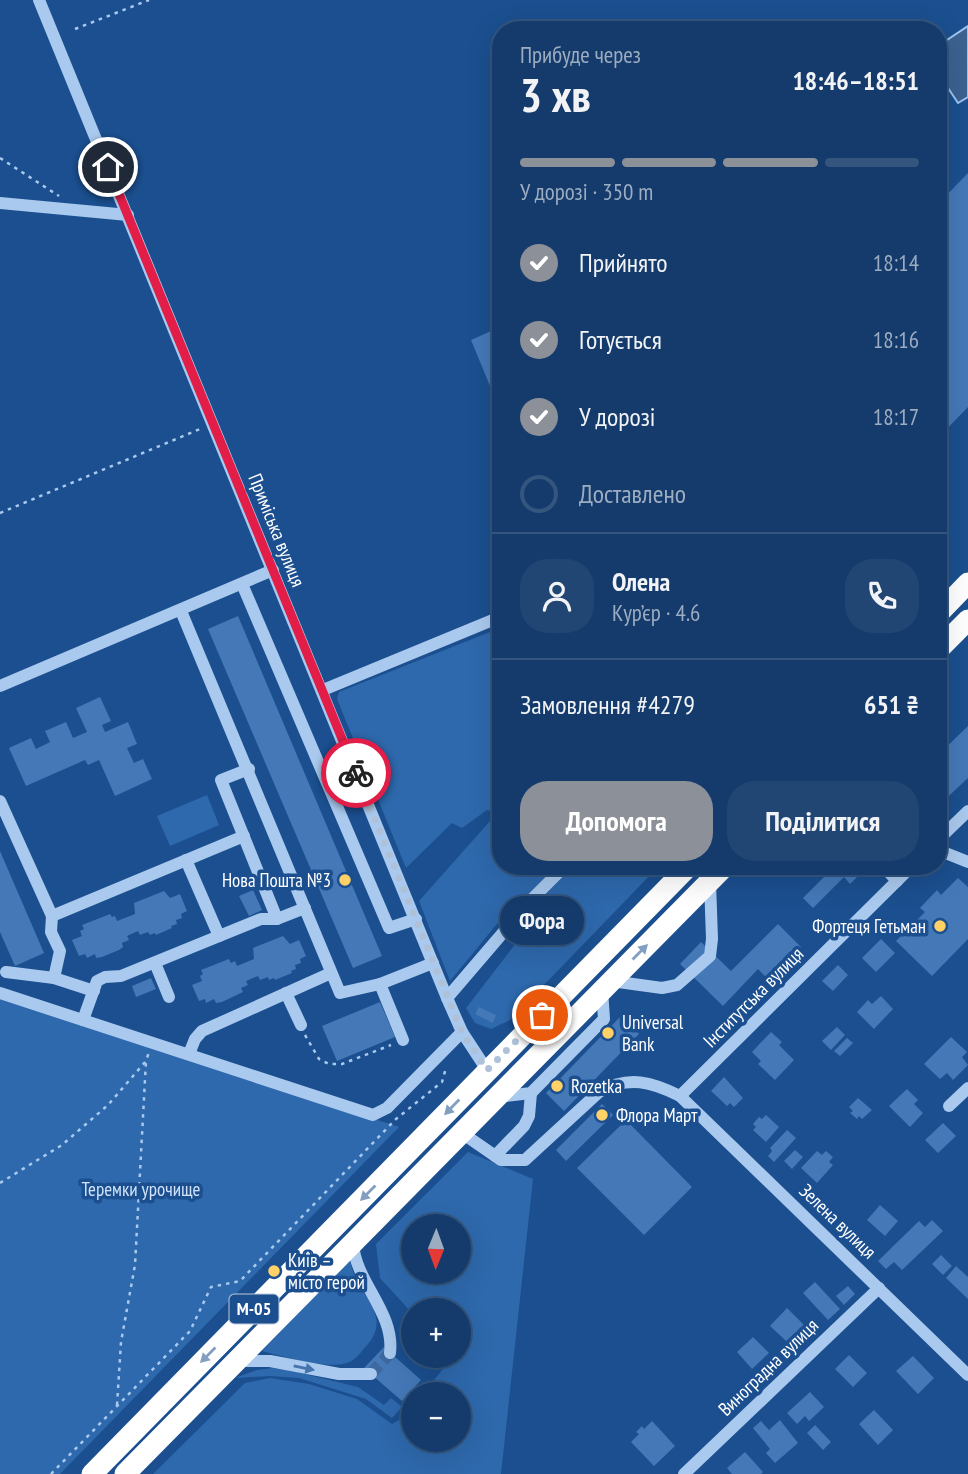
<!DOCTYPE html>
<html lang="uk">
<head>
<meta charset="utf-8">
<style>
	:root { --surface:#143b6b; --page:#214673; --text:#f1f3f6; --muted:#9dadc1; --line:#33557e; --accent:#8c9099 }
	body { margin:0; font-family:"PT Sans Narrow",sans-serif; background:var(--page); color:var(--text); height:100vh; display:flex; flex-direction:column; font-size:26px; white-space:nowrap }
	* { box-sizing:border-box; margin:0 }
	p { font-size:23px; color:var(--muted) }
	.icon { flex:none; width:38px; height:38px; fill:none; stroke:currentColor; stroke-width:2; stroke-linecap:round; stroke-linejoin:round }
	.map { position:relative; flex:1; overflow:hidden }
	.sheet { position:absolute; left:492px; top:21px; width:455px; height:854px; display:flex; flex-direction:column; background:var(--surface); border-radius:28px; box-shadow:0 7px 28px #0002,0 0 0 2px var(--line) }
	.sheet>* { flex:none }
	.needle { width:46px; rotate:181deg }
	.fabs { position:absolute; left:401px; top:1214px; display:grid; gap:14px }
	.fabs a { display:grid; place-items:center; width:70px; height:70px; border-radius:50%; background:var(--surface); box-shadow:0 7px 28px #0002,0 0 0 2px var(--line); font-size:35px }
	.pin { position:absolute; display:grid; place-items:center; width:60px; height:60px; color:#fff; margin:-30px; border:4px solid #fff; border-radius:50%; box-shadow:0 2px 7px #0007 }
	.courier { position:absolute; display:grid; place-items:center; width:70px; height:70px; margin:-35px; border:5px solid #e11d48; border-radius:50%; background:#fff; color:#222; box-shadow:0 2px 9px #0007 }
	.bubble { position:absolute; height:49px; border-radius:24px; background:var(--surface); box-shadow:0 7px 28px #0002,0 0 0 2px var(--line); font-size:23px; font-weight:600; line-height:49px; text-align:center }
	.overview em { font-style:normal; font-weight:600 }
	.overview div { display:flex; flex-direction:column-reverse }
	.overview { display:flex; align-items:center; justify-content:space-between; height:119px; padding:0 28px }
	h1 { font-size:46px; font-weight:600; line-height:52px }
	.bar { display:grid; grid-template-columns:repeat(4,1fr); gap:10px 7px; align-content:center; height:84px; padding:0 28px }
	.bar i { height:9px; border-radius:5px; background:var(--line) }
	.bar .selected { background:var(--accent) }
	.bar p { grid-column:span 4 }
	.line { display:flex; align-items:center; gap:18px; padding:0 28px; border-top:2px solid var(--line) }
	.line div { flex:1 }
	.round { display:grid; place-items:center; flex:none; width:74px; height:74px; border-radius:28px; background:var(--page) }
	ol { padding:0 28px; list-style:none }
	li { display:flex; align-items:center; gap:21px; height:77px }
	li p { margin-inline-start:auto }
	li .icon { padding:7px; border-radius:50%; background:var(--accent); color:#fff; stroke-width:4 }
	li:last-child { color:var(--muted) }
	li i { width:38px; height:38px; border:4px solid var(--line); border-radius:50% }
	.button { display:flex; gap:14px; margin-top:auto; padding:14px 28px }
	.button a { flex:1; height:80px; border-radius:28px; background:var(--accent); color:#fff; font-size:28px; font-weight:600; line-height:80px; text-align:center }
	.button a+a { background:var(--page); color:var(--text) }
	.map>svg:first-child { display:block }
</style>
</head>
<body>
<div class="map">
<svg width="968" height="1474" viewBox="0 0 968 1474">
	<rect width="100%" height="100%" fill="#1b4f8f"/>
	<g fill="#2e69ad" fill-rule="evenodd">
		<polygon points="500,628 500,866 659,866 510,1020 491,1029 475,1023 466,1008 527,929 506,913 450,981 419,901 498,812 487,810 462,828 452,823 406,868 337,699 339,692"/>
		<polygon points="207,795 219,825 170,846 157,816"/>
		<polygon points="0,996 399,1127 60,1474 0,1474"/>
		<path d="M468 1152 533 1179 501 1474H153L245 1383 270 1378 309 1384 357 1399 392 1424 404 1417 413 1406V1440H458V1395H422L447 1364 443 1356H458V1311L411 1312 380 1278 376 1244ZM413 1227H458V1272H413Z"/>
		<path d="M350 1259C352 1280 369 1294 375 1314 379 1325 375 1336 368 1344 363 1349 359 1356 353 1360 333 1373 284 1356 262 1351Z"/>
		<polygon points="272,1368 288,1370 358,1387 384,1405 391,1398 402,1407 392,1418 366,1399 299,1378 269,1376 235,1378 257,1370"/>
	</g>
	<polygon fill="#3c6290" stroke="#9cc4f0" stroke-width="2" points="968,26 968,97 958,103 938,73 938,46"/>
	<g fill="#4478b7">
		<polygon points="968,173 968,407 938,438 938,204"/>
		<polygon points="500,327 500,410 471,340"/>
		<polygon points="238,616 382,956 353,968 208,629"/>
		<polygon points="100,697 111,721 102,725 105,732 128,722 137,744 127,748 134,763 143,759 152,779 115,796 99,760 88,765 85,760 26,786 9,748 31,738 36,749 50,742 45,731 66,722 73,738 87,732 76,708"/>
		<polygon points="968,726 968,778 938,806 938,755"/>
		<polygon points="0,851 44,953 15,966 0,932"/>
		<polygon points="835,866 860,866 864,870 850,884 844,877 813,908 803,898"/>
		<polygon points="958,878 968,887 968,939 932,976 896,941 925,912 920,908 937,890 941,895"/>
		<polygon points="253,890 262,910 249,916 239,896"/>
		<polygon points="164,891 170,898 180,894 187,911 181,914 182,918 176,920 177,924 171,926 172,928 156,935 155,933 150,935 148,932 140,935 138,931 127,936 129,940 122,943 123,947 119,950 102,957 96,958 95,954 87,958 85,954 79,956 72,940 82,936 80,931 84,929 82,925 110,914 112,917 115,916 117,921 135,914 134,903"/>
		<polygon points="778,924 801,947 769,980 758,969 723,1006 680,964 701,942 731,971"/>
		<polygon points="283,936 290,944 299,940 306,956 300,959 301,963 295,965 296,969 291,971 292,973 275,980 274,978 269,980 268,977 260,980 258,976 246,981 248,985 241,988 243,992 222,1002 216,1003 214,999 206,1003 205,999 199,1001 192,985 202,981 200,976 203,974 201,970 229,959 231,963 235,961 237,966 254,959 253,948"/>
		<polygon points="881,939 895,953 876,972 862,958"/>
		<polygon points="838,965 848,975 833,991 822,981"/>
		<polygon points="151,978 156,989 136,997 132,986"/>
		<polygon points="881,996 893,1009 874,1029 857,1012 868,1000 872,1004"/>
		<polygon points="380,1002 395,1037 337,1061 322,1026"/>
		<polygon points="479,1007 496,1015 493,1023 475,1014"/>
		<polygon points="621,1016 639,1034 564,1111 546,1093"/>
		<polygon points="837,1027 845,1035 831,1050 822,1041"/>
		<polygon points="771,1032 782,1042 779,1045 794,1060 775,1080 758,1064 761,1061 752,1052"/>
		<polygon points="951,1037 967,1052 962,1057 968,1065 953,1080 947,1073 940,1079 924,1064"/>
		<polygon points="847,1038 853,1043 840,1056 834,1051"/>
		<polygon points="724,1077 743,1098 734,1107 730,1103 727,1106 711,1091"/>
		<polygon points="907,1089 918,1100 914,1104 923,1113 910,1127 889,1106"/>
		<polygon points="858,1098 872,1110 862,1119 859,1116 857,1119 850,1113 853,1111 849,1107"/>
		<polygon points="602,1104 613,1115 566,1161 556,1150"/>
		<polygon points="766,1115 779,1127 766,1142 753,1130 756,1127 753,1124 759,1117 762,1119"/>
		<polygon points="626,1120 692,1187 644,1235 577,1168"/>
		<polygon points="943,1123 956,1136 938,1153 925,1140"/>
		<polygon points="787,1130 796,1138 774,1162 768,1156 772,1151 770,1148"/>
		<polygon points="795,1150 803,1157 792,1169 784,1161"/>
		<polygon points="817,1151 822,1155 826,1151 833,1157 829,1162 833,1165 817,1183 801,1168"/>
		<polygon points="880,1205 898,1221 885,1236 867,1220"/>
		<polygon points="932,1220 943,1231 902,1270 894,1262 886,1269 878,1261 919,1221 925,1227"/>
		<polygon points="941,1255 952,1266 943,1275 932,1264"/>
		<polygon points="956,1266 968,1277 968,1299 946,1278"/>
		<polygon points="815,1282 840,1309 828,1320 803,1293"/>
		<polygon points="848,1286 855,1294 844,1305 836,1296"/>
		<polygon points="787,1308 806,1327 797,1337 805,1345 798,1352 770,1326"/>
		<polygon points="753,1337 769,1353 752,1369 737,1352"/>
		<polygon points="384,1347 421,1380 402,1401 364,1368"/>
		<polygon points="849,1355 867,1373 853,1387 835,1369"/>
		<polygon points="913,1356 934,1378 918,1394 896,1371"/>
		<polygon points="810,1392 824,1407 809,1421 805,1416 797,1424 787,1413"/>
		<polygon points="874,1410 893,1430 878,1445 859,1424"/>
		<polygon points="780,1420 798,1443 775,1463 766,1453 770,1449 753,1428 761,1421 769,1430"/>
		<polygon points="652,1421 675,1446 654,1466 631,1442 639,1434 636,1432 642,1426 644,1429"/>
		<polygon points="815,1425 831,1442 823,1450 807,1433"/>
		<polygon points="745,1452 763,1472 761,1474 732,1474 727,1468"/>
	</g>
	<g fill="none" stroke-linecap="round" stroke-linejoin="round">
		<polyline stroke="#3d69a0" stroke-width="12" stroke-dasharray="12 6" stroke-linecap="butt" points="371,1374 390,1353"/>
		<g stroke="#a9c9ee" stroke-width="2.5" stroke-dasharray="3.5 5" stroke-linecap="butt">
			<polyline points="75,29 149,0"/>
			<polyline points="0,158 59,196"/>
			<polyline points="0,513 200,429"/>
			<polyline points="305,1035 319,1059 329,1064 342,1064 391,1045"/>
			<polyline points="0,1183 62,1145 108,1105 146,1061 149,1052"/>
			<polyline points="117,1405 121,1342 135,1265 146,1061"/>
			<polyline points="51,1474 190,1331 211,1287 240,1281 396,1119 442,1082 446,1068"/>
		</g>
		<g stroke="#a9c9ee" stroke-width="12">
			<polyline points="39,0 447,998 462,1032 487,1070"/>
			<polyline points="0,203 128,215"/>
			<polyline points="242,584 389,928 416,919"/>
			<polyline points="181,611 340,993 380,984 433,963"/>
			<polyline points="0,686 273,570"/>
			<polyline points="323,690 500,617"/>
			<polyline points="249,769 221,780 277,919"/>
			<polyline points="0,801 52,916 51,932 60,951 54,978 94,991"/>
			<polyline points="938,840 968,811"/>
			<polyline points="938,850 968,862"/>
			<polyline points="186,860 219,936"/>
			<polyline points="883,866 897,881"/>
			<polyline points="52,916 244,836"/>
			<polyline points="155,963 169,997"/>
			<polyline points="6,972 54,978"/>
			<polyline points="611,981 662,988 677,985 710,956 712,939 710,882"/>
			<polyline points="380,984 403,1040"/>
			<polyline points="0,993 373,1115 387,1108 462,1032"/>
			<polyline points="286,993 301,1025"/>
			<polyline points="447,998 531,900 565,866"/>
			<polyline points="83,1020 97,981 105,977 121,976 261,919 277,919 305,908"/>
			<polyline points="189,1054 195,1039 202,1031 331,973"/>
			<polyline points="680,1096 912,866"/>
			<polyline points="497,1097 531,1093 604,1019 602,990"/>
			<polyline points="949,1106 968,1088"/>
			<path d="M462 1133 501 1160H525L599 1092C629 1075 652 1082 680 1096L968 1375"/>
			<polyline points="495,1156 524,1126 529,1116 531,1093"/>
			<path d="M353 1243C355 1282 395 1312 390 1353"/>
			<polyline points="237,1361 270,1361 339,1374 371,1374"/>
			<polyline points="684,1474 879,1288"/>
		</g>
		<g stroke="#fff" stroke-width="21">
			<polyline points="938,614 968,583"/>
			<polyline points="938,650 968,620"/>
			<polyline points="92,1474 689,866"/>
			<polyline points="125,1474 725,866"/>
		</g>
	</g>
	<defs><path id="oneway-solid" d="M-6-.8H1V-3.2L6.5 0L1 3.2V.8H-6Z" transform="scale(1.75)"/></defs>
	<g fill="#829ec1">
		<use href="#oneway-solid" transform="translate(640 952) rotate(-45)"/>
		<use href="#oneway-solid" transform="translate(452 1107) rotate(134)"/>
		<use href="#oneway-solid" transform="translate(368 1193) rotate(135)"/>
		<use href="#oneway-solid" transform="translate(208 1355) rotate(135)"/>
	</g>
	<use fill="#4674ac" href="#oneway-solid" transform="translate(304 1368) rotate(12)"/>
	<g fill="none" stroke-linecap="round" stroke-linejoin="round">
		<polyline stroke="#afc1d8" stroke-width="7" stroke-dasharray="0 12.6" points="356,773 462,1032 487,1070 542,1015"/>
		<polyline stroke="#e11d48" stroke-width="9" points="108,167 356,773"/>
	</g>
	<g fill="#ffd166" stroke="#1b4f8f" stroke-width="2.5">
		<circle cx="345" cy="880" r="7"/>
		<circle cx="940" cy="926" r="7"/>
		<circle cx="608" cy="1033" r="7"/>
		<circle cx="557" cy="1086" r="7"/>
		<circle cx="602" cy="1115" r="7"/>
		<circle cx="274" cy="1271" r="7"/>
	</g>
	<g text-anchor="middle" stroke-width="7" stroke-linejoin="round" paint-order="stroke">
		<rect fill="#1b4f8f" stroke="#bbcadd" stroke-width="2" x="229.5" y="1294.5" width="49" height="29" rx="5"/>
		<g font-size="18" font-weight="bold" fill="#fff">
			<text x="254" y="1315">М-05</text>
		</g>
		<g font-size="19" fill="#fff" stroke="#1b4f8f">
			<text transform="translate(277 530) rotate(68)" y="7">Приміська вулиця</text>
			<text transform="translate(753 997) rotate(-45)" y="7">Інститутська вулиця</text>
			<text transform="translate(838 1221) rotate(44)" y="7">Зелена вулиця</text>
			<text transform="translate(768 1367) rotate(-44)" y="7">Виноградна вулиця</text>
		</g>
		<g font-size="19" fill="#fff" stroke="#1b4f8f" text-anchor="start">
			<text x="331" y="887" text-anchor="end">Нова Пошта №3</text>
			<text x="926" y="933" text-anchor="end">Фортеця Гетьман</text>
			<text x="622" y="1029">Universal<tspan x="622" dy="22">Bank</tspan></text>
			<text x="571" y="1093">Rozetka</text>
			<text x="616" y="1122">Флора Март</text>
			<text x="288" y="1267">Київ –<tspan x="288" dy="22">місто герой</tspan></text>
		</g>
		<g font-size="19" fill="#cfe3fa" stroke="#1b4f8f">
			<text x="141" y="1196">Теремки урочище</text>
		</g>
	</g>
</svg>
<div class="fabs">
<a><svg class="needle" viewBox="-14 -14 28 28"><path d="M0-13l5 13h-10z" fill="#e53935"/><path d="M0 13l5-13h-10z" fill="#9dadc1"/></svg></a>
<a>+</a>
<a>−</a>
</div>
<div class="pin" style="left:542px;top:1015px;background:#ea580c"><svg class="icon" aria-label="bag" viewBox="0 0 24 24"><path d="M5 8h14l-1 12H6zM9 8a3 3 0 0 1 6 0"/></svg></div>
<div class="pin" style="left:108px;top:167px;background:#1f2937"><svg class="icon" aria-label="home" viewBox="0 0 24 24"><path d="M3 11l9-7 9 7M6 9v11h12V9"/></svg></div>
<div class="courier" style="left:356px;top:773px"><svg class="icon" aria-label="bike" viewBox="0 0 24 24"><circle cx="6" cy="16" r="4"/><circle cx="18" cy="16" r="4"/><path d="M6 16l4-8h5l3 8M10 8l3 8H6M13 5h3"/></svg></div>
<div class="bubble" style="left:500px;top:896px;width:84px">Фора</div>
<section class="sheet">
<div class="overview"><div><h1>3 хв</h1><p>Прибуде через</p></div><em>18:46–18:51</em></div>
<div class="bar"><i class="selected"></i><i class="selected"></i><i class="selected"></i><i></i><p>У дорозі · 350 m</p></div>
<ol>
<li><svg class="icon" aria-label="check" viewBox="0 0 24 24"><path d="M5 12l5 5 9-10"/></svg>Прийнято<p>18:14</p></li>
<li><svg class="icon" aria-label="check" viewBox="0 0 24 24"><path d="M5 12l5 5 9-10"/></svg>Готується<p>18:16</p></li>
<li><svg class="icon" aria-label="check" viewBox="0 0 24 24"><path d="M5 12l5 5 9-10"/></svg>У дорозі<p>18:17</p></li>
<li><i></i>Доставлено</li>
</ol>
<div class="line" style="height:126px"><a class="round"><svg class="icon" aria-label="person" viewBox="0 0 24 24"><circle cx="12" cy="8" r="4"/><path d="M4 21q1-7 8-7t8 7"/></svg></a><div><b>Олена</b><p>Кур’єр · 4.6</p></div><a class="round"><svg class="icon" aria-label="phone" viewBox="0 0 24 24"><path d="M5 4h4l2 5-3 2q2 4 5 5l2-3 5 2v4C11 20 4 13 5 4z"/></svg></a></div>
<div class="line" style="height:91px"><div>Замовлення #4279</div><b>651 ₴</b></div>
<div class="button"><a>Допомога</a><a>Поділитися</a></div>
</section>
</div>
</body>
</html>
